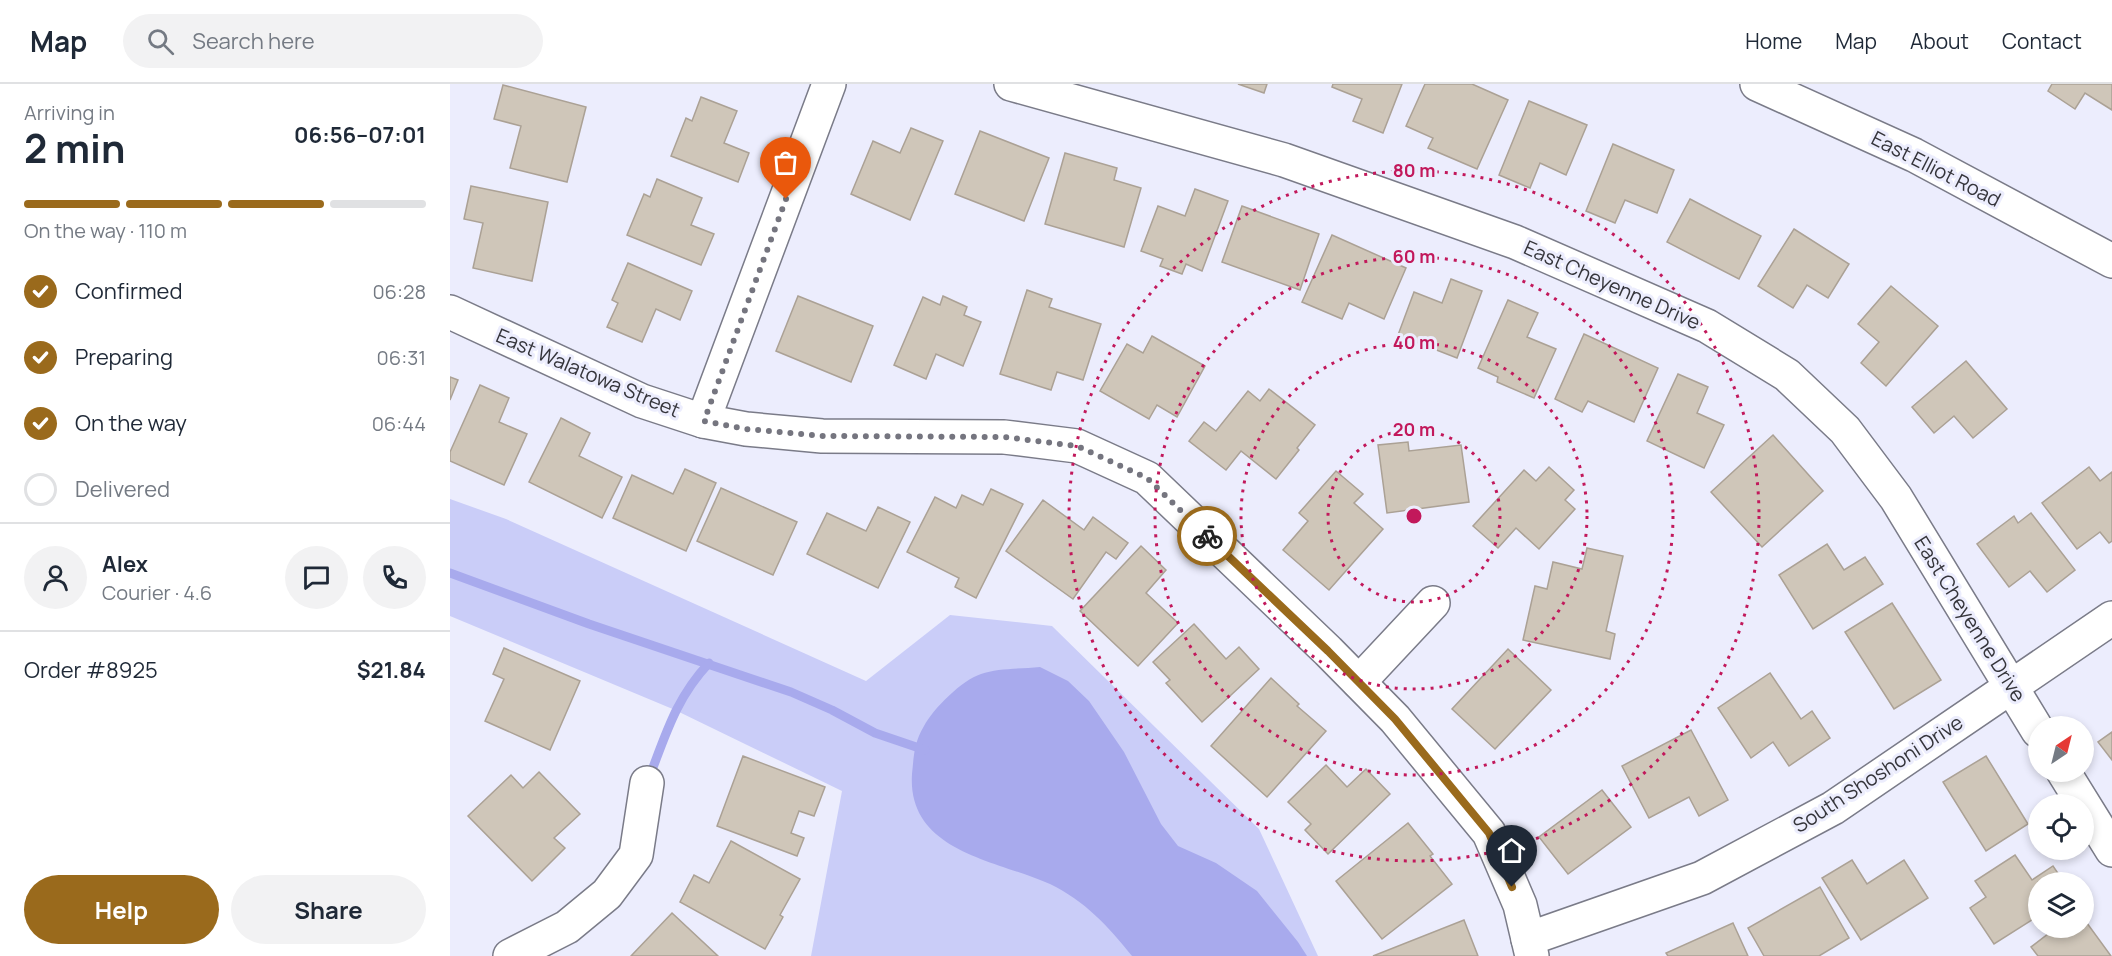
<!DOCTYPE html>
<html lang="en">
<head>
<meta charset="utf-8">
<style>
	:root { --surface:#fff; --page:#f2f2f3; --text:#1f2937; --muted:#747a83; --line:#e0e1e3; --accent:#9a6a1c }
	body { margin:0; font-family:Manrope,sans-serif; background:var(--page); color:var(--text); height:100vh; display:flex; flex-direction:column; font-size:22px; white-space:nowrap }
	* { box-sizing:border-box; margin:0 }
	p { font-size:20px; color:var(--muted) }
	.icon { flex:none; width:33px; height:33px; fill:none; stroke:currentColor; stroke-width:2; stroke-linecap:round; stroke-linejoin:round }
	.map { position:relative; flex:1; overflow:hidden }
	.side { display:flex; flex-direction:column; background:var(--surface); width:450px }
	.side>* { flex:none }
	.needle { width:39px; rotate:35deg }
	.fabs { position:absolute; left:1578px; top:632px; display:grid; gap:12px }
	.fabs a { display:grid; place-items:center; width:66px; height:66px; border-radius:50%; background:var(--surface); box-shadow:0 3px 9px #0003; font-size:30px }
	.pin { position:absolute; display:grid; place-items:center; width:51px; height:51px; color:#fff; margin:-62px -26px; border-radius:50% 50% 50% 0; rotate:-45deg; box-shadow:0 0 6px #0007 }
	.pin .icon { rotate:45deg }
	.courier { position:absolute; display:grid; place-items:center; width:60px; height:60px; margin:-30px; border:4px solid #9a6a1c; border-radius:50%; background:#fff; color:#222; box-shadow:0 2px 8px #0007 }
	.overview em { font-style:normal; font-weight:700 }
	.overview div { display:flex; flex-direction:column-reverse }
	.overview { display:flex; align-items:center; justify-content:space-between; height:102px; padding:0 24px }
	h1 { font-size:39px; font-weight:700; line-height:45px }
	.bar { display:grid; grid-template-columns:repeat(4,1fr); gap:9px 6px; align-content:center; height:72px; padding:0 24px }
	.bar i { height:8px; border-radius:4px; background:var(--line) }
	.bar .on { background:var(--accent) }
	.bar p { grid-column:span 4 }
	.line { display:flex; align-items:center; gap:15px; padding:0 24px; border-top:2px solid var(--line) }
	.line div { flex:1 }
	.round { display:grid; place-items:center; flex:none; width:63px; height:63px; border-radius:32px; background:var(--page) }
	ol { padding:0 24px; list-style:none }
	li { display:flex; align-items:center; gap:18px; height:66px }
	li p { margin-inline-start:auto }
	li .icon { padding:6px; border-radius:50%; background:var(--accent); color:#fff; stroke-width:4 }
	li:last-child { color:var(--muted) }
	li i { width:33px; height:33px; border:3px solid var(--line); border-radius:50% }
	.cta { display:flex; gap:12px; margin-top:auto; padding:12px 24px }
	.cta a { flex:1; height:69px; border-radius:36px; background:var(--accent); color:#fff; font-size:24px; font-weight:700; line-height:69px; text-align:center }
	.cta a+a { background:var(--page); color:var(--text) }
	header { display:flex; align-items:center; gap:36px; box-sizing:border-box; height:84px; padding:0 30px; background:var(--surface); border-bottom:2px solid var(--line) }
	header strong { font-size:28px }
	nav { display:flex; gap:33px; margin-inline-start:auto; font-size:21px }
	.search { width:420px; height:54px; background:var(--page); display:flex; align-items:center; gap:15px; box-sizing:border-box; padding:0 21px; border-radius:33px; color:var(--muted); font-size:22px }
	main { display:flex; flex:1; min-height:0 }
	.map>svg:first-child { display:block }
</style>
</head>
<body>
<header>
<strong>Map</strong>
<div class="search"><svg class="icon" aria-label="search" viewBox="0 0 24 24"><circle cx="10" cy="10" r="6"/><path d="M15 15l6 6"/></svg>Search here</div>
<nav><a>Home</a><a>Map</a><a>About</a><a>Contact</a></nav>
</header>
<main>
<section class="side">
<div class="overview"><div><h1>2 min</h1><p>Arriving in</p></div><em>06:56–07:01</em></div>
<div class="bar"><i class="on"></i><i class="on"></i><i class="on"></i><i></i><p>On the way · 110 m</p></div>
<ol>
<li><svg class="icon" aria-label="check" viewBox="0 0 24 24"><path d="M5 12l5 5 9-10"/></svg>Confirmed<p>06:28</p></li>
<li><svg class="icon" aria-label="check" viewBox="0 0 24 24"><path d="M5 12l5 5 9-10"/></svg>Preparing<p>06:31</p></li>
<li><svg class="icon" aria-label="check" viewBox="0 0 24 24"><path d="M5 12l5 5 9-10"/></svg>On the way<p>06:44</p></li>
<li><i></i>Delivered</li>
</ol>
<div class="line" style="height:108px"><a class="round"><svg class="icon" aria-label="person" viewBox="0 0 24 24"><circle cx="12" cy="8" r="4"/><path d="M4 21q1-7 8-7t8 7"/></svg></a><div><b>Alex</b><p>Courier · 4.6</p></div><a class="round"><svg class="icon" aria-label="chat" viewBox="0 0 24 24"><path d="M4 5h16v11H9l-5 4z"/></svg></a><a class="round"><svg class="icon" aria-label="phone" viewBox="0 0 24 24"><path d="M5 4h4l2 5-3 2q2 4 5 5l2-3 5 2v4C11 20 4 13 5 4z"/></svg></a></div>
<div class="line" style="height:78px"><div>Order #8925</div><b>$21.84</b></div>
<div class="cta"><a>Help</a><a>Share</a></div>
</section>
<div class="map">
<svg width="1662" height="872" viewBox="0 0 1662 872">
	<rect width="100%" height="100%" fill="#ecedfd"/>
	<polygon fill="#cacdf8" points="0,415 56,435 416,597 500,531 602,542 809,745 868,872 361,872 392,707 225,626 0,532"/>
	<path fill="#a8aaed" d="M590 583 618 597 639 617 674 668 711 740 728 762 766 779 807 807 848 858 857 872H682C658 842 635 817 600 800 547 776 457 768 462 690 464 671 464 659 474 642 483 625 512 596 531 590 548 584 571 585 590 583Z"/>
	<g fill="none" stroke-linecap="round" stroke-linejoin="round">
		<g stroke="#a8aaed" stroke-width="9">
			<polyline points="0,489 139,540 341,608 382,626 425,649 475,666"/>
			<path d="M199 694C216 650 226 614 259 579"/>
		</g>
	</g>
	<g fill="#cfc6b9" stroke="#aba195" stroke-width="1.5">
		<polygon points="788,0 817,0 814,9"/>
		<polygon points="883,0 952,0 933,49 903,37 912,15 882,3"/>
		<polygon points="975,0 1022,0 1058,16 1027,85 978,64 983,54 956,42"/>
		<polygon points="1602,0 1662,0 1662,26 1635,9 1625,25 1598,7"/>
		<polygon points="53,1 136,23 117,98 60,84 71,42 44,35"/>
		<polygon points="251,13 287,27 274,59 299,69 288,98 221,72 236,34 242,37"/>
		<polygon points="1079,17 1137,41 1116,91 1090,79 1080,104 1049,91"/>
		<polygon points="461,44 493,57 460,136 401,110 423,57 450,69"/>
		<polygon points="530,47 599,74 574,137 505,110"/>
		<polygon points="1163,60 1224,86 1207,129 1175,116 1165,139 1136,127"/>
		<polygon points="615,69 667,84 664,96 691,104 674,163 595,140"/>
		<polygon points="207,95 252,114 241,141 264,150 251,181 177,151 194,110 200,113"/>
		<polygon points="21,102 98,118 82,197 23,184 33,139 14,135"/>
		<polygon points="745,105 778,117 752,187 736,180 732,190 710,182 713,175 691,167 708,122 735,132"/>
		<polygon points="1240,115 1311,152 1289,195 1217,158"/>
		<polygon points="792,122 869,150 850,206 772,178"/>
		<polygon points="1344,145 1399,180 1378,214 1357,201 1343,224 1308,202"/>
		<polygon points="882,151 956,184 934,235 899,219 892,235 852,218"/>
		<polygon points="178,179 242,207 230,236 206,225 192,258 157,243 168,219 162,216"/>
		<polygon points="1001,195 1032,207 1007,274 948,251 964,208 992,219"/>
		<polygon points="1441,202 1488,242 1436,302 1411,279 1429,258 1408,240"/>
		<polygon points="577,206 602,215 599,223 651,240 633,296 607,288 601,306 550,290"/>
		<polygon points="348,212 423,242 401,298 326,267"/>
		<polygon points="493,212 517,223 514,231 531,238 513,282 486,270 476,295 444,281 473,213 490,221"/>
		<polygon points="1058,216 1088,229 1077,253 1106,265 1084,314 1047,298 1048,293 1028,284"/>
		<polygon points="1134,250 1208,284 1184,338 1138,317 1132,328 1105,315"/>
		<polygon points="702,252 755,282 727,333 707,321 699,335 650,307 677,260 693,269"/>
		<polygon points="1516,277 1557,325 1523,354 1504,332 1484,349 1462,323"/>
		<polygon points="1228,290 1258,303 1247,329 1274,341 1254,384 1197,357"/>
		<polygon points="0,293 8,296 0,316"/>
		<polygon points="30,301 59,314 49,338 77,350 54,401 0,377 0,368"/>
		<polygon points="819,305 865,341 847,364 849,366 826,395 791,367 776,386 739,357 754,338 766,347 798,307 810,317"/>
		<polygon points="111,334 140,349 129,372 172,393 152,434 79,398"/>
		<polygon points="1323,351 1373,407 1312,463 1261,408"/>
		<polygon points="958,358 959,367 1011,361 1019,418 937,429 928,361"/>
		<polygon points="1099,383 1124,406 1115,416 1125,425 1089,465 1066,444 1048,464 1023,442 1074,386 1086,397"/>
		<polygon points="1639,383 1650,397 1662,388 1662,457 1659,459 1650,448 1627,465 1592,419"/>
		<polygon points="235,385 266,399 236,467 163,434 182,391 223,410"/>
		<polygon points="886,387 913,410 904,419 933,445 879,506 833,466 858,437 849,429"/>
		<polygon points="271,404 347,438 323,491 247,457"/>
		<polygon points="541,405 573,420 526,514 505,503 509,494 457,468 485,413 506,424 512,411 533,421"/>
		<polygon points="593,416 634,446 643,433 678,459 666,475 656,468 623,515 556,467"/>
		<polygon points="428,423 460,438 428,504 357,470 377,429 416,447"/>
		<polygon points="1581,429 1625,486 1597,508 1580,487 1559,503 1527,460 1564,432 1568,439"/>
		<polygon points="1377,460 1394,486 1415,473 1433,500 1363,545 1329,491"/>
		<polygon points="691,462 716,486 696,509 728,539 688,582 630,527"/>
		<polygon points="1137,464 1173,472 1156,547 1165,550 1160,575 1073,556 1085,502 1097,505 1103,478 1132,485"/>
		<polygon points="1442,519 1491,596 1444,625 1395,548"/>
		<polygon points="744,540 776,575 789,563 809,585 752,638 716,599 720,596 703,578"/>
		<polygon points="54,564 130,597 100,666 35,637 54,595 43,590"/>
		<polygon points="1058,565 1101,606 1045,665 1002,625"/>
		<polygon points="1320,589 1351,635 1362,627 1380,654 1339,682 1323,658 1301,674 1268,624"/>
		<polygon points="821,594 849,620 847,622 876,647 817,713 761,662"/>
		<polygon points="1241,646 1278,716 1249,732 1239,713 1199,734 1172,682"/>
		<polygon points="1662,648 1662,676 1648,658"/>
		<polygon points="293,672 375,703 364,732 349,727 341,749 354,754 347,772 267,742"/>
		<polygon points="1536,672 1578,740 1536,767 1493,698"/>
		<polygon points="876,681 897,703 916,685 940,710 878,770 855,746 861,740 838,718"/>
		<polygon points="89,688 130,730 104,754 115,764 82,797 18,732 61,691 73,704"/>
		<polygon points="1152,706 1181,743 1118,790 1089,753"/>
		<polygon points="958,739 983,770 980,772 1002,800 932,855 886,797"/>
		<polygon points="281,757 350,795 330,831 333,833 315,865 230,818 244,791 259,799"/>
		<polygon points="1565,771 1582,796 1603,782 1614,798 1588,798 1588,832 1544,860 1520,824 1536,813 1525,797"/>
		<polygon points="1402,776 1417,800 1454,776 1478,814 1411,856 1372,794"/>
		<polygon points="1370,803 1399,854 1369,872 1314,872 1298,844"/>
		<polygon points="222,829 268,872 181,872"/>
		<polygon points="1634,835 1661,872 1588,872 1581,863 1607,843 1634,843"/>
		<polygon points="1014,836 1028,872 923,872"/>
		<polygon points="1283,839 1298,872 1218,872 1216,869"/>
	</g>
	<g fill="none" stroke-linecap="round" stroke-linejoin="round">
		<defs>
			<g id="minor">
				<polyline points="561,0 834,76 1065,158 1257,242 1337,291 1395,346 1446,414 1588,647"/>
				<polyline points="0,228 192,317 253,337 296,345 372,352 554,353 627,362 697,394 878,567 945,635 1039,749 1070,821 1082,872"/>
				<polyline points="253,337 379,0"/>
				<polyline points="909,598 983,519"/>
				<polyline points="1613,687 1662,766"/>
				<polyline points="1078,855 1252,794 1383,724 1662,534"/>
				<polyline points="60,872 117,843 157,810 186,771 197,699"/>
			</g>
			<polyline id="major" points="1307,0 1464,71 1662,177"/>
		</defs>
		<use href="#minor" stroke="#7a7b88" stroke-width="36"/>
		<use href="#major" stroke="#7a7b88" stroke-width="36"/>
		<use href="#minor" stroke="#fff" stroke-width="33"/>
		<use href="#major" stroke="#fff" stroke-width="33"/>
	</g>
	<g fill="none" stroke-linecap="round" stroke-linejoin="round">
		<polyline stroke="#75757f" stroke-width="6" stroke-dasharray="0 10.8" points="336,115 254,337 296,345 372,352 554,353 627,362 697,394 757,452"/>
		<polyline stroke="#9a6a1c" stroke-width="8" points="757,452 878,567 945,635 1039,749 1062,803"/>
	</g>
	<g fill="none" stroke="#c2185b" stroke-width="3" stroke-dasharray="3 6">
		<circle cx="964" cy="432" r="86"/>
		<circle cx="964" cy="432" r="173"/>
		<circle cx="964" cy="432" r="259"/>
		<circle cx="964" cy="432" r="345"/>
	</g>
	<g text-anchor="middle" stroke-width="6" stroke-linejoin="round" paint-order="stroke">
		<g font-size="20" fill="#35353b" stroke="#ecedfd">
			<text transform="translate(1486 85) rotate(27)" y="7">East Elliot Road</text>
			<text transform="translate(1162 201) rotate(24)" y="7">East Cheyenne Drive</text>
			<text transform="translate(138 289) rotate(23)" y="7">East Walatowa Street</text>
			<text transform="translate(1520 535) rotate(58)" y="7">East Cheyenne Drive</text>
			<text transform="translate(1428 690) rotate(-33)" y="7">South Shoshoni Drive</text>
		</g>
	</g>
	<circle cx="964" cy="432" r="9" fill="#c2185b" stroke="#ecedfd" stroke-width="3"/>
	<g font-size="18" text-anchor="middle" font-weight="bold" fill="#c2185b" stroke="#ecedfd" stroke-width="6" stroke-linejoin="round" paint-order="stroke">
		<text x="964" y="93">80 m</text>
		<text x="964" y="179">60 m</text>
		<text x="964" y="265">40 m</text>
		<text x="964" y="352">20 m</text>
	</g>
</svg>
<div class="fabs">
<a><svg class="needle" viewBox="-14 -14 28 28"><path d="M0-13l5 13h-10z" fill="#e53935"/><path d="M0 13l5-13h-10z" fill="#747a83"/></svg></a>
<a><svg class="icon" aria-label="locate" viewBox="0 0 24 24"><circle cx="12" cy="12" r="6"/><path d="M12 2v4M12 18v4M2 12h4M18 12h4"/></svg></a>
<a><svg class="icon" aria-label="layers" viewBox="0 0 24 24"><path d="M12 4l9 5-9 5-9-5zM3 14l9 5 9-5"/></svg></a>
</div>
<div class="pin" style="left:336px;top:115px;background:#ea580c"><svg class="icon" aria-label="bag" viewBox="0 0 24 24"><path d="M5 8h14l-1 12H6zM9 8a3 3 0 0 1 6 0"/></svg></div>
<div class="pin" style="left:1062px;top:803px;background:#1f2937"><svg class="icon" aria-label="home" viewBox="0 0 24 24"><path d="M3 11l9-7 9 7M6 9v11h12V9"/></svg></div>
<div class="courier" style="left:757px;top:452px"><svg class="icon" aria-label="bike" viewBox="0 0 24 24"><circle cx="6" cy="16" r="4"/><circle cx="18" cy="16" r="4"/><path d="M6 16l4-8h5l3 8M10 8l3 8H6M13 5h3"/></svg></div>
</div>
</main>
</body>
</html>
